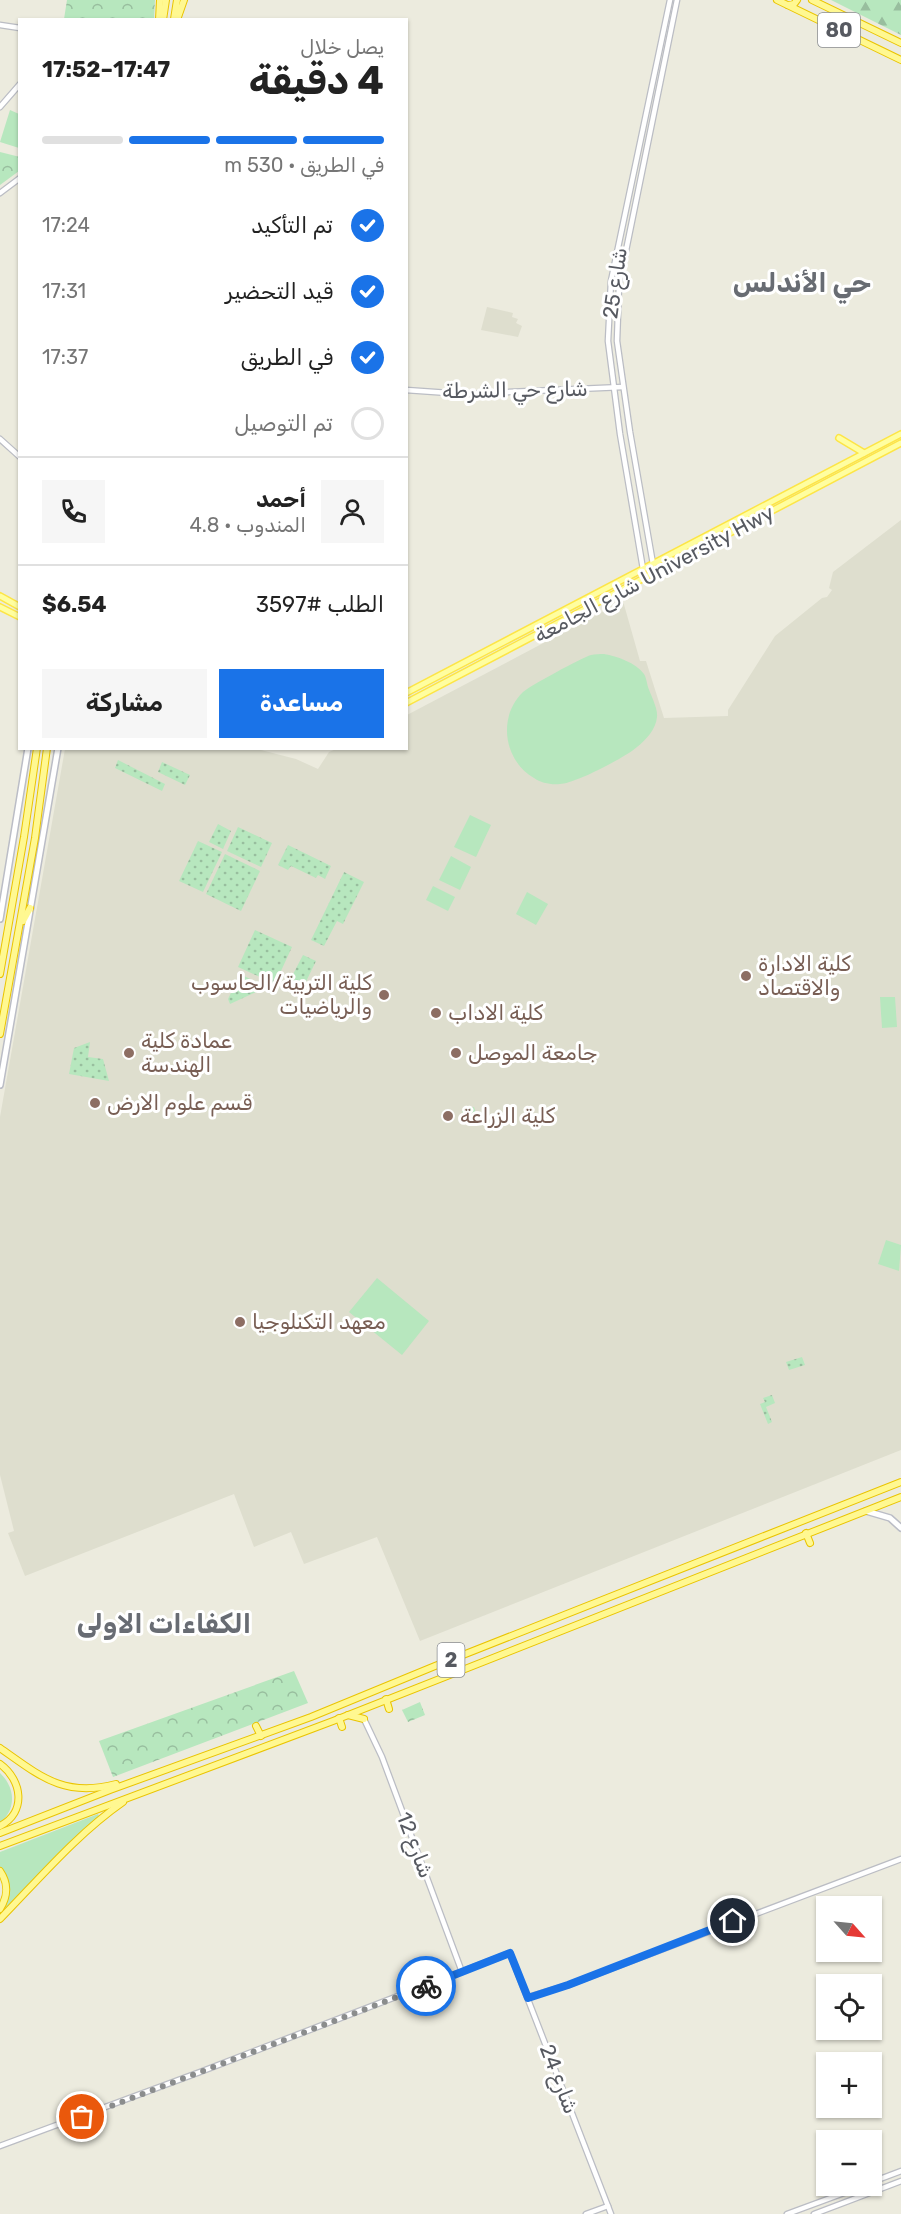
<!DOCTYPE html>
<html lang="ar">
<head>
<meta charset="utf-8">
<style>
	:root { --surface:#fff; --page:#f6f6f6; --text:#222; --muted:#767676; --line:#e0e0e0; --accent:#1a73e8 }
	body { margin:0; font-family:Rubik,Vazirmatn,sans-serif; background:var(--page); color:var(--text); direction:rtl; height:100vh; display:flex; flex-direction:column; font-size:22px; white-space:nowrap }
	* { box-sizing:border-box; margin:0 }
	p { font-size:20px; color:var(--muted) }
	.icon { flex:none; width:33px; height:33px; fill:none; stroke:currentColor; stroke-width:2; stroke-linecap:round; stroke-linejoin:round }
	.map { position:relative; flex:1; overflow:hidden; direction:ltr }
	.side { position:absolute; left:18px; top:18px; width:390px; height:732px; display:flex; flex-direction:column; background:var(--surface); border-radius:0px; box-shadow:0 2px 4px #0004; direction:rtl }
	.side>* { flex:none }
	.needle { width:39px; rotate:117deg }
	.tools { position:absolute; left:816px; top:1896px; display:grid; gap:12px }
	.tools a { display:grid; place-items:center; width:66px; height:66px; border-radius:0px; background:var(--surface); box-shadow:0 2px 4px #0004; font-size:30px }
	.pin { position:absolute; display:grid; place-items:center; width:51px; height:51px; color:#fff; margin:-26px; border:3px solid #fff; border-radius:50%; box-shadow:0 2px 6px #0007 }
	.courier { position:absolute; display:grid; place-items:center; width:60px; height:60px; margin:-30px; border:4px solid #1a73e8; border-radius:50%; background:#fff; color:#222; box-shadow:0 2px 8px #0007 }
	.head em { font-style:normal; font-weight:700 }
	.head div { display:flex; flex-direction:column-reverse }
	.head { display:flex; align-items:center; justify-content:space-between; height:102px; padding:0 24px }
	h1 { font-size:39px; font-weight:700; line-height:45px }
	.bar { display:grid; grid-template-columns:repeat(4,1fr); gap:9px 6px; align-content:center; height:72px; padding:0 24px }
	.bar i { height:8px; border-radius:4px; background:var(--line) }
	.bar .active { background:var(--accent) }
	.bar p { grid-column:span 4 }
	.line { display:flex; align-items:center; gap:15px; padding:0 24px; border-top:2px solid var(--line) }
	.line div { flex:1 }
	.round { display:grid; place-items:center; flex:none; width:63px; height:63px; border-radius:0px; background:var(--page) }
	ol { padding:0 24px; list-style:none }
	li { display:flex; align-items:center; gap:18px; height:66px }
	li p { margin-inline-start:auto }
	li .icon { padding:6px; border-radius:50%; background:var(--accent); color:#fff; stroke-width:4 }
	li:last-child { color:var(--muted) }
	li i { width:33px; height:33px; border:3px solid var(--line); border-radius:50% }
	.primary-button { display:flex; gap:12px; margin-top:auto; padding:12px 24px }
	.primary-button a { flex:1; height:69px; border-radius:0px; background:var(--accent); color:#fff; font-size:24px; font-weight:700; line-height:69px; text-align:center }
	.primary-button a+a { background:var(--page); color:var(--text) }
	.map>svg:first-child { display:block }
</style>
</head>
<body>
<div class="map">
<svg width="901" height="2214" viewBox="0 0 901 2214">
	<defs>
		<pattern id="forest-firs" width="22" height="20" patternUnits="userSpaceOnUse" patternTransform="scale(1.5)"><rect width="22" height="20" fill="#b7e7be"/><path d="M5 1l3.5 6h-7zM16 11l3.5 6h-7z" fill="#98be9e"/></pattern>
		<pattern id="park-crowns" width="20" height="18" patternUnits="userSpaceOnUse" patternTransform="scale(1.5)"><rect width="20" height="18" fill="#b7e7be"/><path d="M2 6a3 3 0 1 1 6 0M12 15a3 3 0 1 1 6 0" fill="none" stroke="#98be9e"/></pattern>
		<pattern id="garden-dots" width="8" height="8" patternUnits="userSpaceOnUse" patternTransform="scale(1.5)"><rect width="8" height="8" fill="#b7e7be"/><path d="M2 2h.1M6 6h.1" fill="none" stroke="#98be9e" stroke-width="1.8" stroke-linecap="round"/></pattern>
	</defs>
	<rect width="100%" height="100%" fill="#ecebde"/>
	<g fill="#dedece">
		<polygon points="487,307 513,313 512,317 518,319 516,323 522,326 518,337 481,330"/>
		<polygon points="901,520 901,1450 420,1641 377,1537 304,1564 291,1532 254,1547 234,1494 25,1576 8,1533 14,1531 0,1475 0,1117 65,749 257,749 296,759 318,769 329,752 336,749 406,748 407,715 623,601 640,661 646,661 664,718 728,716 728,710 775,636 822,598 827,597 832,590 829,588 833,572"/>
	</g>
	<g fill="#b7e7be">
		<polygon points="10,110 19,114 19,148 0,142"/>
		<path d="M604 654C617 656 636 663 644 674 646 677 647 683 648 687 651 696 658 708 657 717 656 729 646 740 637 747 626 757 574 784 560 784 551 785 541 783 534 778 504 761 497 717 523 692 530 686 581 658 591 655 595 654 600 654 604 654Z"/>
		<polygon points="470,815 491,825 476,857 454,847"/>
		<polygon points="451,856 471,867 460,890 439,880"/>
		<polygon points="433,886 455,897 448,911 426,900"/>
		<polygon points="527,892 548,904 536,925 516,914"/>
		<polygon points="880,997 895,997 897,1027 882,1028"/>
		<polygon points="886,1240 901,1245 899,1271 878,1264"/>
		<polygon points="377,1278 429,1321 402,1355 349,1312"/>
		<path d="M0 1773C15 1787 17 1809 0 1823Z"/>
		<polygon points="98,1814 99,1816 4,1909 7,1898 0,1871 0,1852"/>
	</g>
	<polygon fill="url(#forest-firs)" points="831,0 901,0 901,35"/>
	<g fill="url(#park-crowns)">
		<polygon points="67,0 155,0 154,19 64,19"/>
		<polygon points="0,152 20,157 19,171 0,185"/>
		<polygon points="294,1671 308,1703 113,1777 99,1741"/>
		<polygon points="420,1702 425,1715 408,1722 402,1710"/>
	</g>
	<g fill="url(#garden-dots)">
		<polygon points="118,760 165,784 162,791 115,768"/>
		<polygon points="162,762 190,775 185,785 158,772"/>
		<polygon points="218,824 231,831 223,849 209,842"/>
		<polygon points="238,827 272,843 261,867 227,851"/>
		<polygon points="198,841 222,852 203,892 179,881"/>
		<polygon points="288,845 331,866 325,879 318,875 316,878 291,866 288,870 278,865"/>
		<polygon points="225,854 260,871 241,911 206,894"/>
		<polygon points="344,872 364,882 343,924 337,921 324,946 311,940"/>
		<polygon points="255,930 292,947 275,984 238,967"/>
		<polygon points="303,955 316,961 300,994 294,991 290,980"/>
		<polygon points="240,974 267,987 230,1004 228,999"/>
		<polygon points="90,1042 88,1057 103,1059 109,1081 69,1074 74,1048"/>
		<polygon points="474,1107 478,1120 466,1124 462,1111"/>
		<polygon points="802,1357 805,1365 789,1370 786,1362"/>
		<polygon points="772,1395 775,1403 766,1407 772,1422 768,1424 760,1404 765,1402 763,1398"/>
	</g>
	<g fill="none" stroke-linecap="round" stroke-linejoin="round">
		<defs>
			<g id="tertiary">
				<polyline points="0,25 20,28"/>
				<polyline points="0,107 20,84"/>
				<polyline points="0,193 20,178"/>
				<polyline points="406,390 463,394 623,387"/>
				<polyline points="0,439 20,457"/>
				<polyline points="653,564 630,432 617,341 619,285 677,0"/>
				<polyline points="643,569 620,434 608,341 611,281 670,0"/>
				<polyline points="364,1719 382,1757 462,1972"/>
				<polyline points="528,1997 568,1985 901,1859"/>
				<polyline points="0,2146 200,2072 510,1953 611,2214"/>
				<polyline points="872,2182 901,2171"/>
				<polyline points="586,2214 608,2206"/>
				<polyline points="787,2214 863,2186"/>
				<polyline points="814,2214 901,2181"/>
			</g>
			<g id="secondary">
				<polyline points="0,919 28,748"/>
				<polyline points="0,1085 58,748"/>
				<polyline points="866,1511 890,1518 901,1528"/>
			</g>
			<g id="primary">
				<polyline points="839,438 864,453"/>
				<polyline points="0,596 20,607"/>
				<polyline points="0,607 20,617"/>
				<polyline points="406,693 901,434"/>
				<polyline points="406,703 901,443"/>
			</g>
			<g id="trunk">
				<polyline points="777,0 901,60"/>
				<polyline points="812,0 901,43"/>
				<polyline points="788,5 794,4 797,0"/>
				<polyline points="174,19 177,0"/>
				<polyline points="159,20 160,0"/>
				<polyline points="163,20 166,0"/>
				<polyline points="177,20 184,0"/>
				<polyline points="23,921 30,908"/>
				<polyline points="0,974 24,837 37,748"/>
				<polyline points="0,1034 35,838 47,748"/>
				<polyline points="806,1533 810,1543"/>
				<polyline points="386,1699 389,1709"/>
				<polyline points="348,1715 364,1719"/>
				<polyline points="339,1718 342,1727"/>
				<polyline points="256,1726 261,1736"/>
				<path d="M0 1748C40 1776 64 1798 116 1784"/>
				<path d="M0 1764C22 1780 27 1812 0 1826"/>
				<polyline points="0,1833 110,1790 311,1717 435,1666 901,1482"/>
				<polyline points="0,1846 333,1721 901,1497"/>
				<path d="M0 1871C9 1884 8 1896 0 1909"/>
				<path d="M0 1919C39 1879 77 1834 123 1802"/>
			</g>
		</defs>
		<use href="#tertiary" stroke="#bbbdc4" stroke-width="7"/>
		<use href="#secondary" stroke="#bbbdc6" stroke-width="8"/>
		<use href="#primary" stroke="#fde546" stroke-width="8"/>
		<use href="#trunk" stroke="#eac400" stroke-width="8"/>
		<use href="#tertiary" stroke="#fff" stroke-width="4.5"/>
		<use href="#secondary" stroke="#fff" stroke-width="5"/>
		<use href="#primary" stroke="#fffea0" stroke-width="5"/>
		<use href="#trunk" stroke="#fff891" stroke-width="6"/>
	</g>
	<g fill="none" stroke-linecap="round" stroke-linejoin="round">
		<polyline stroke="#8b8d8d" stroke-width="6" stroke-dasharray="0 10.8" points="82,2117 426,1986"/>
		<polyline stroke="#1a73e8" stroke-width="8" points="426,1986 510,1953 528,1998 568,1985 733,1921"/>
	</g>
	<g fill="#8d6e63" stroke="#fff" stroke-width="2">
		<circle cx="746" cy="976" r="6"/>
		<circle cx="384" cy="995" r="6"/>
		<circle cx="436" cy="1013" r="6"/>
		<circle cx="129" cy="1053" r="6"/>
		<circle cx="456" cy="1053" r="6"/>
		<circle cx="95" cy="1103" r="6"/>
		<circle cx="448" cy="1116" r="6"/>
		<circle cx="240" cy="1322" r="6"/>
	</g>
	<g text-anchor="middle" stroke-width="6" stroke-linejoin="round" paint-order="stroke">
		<g fill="#fff" stroke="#898c90" stroke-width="1.5">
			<rect x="818" y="13" width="42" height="34" rx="4.5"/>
			<rect x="437.5" y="1643" width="27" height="34" rx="4.5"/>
		</g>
		<g font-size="20" font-weight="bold" fill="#575a61">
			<text x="839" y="37">80</text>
			<text x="451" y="1667">2</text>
		</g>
		<g font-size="21" fill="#575a61" stroke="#fff">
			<text transform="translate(615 283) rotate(-82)" y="7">شارع 25</text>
			<text transform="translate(515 390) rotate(-1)" y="7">شارع حي الشرطة</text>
			<text transform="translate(654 574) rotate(-28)" y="7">شارع الجامعة University Hwy</text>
			<text transform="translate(415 1845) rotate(69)" y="7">شارع 12</text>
			<text transform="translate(559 2079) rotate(69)" y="7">شارع 24</text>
		</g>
		<g font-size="21" fill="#785e54" stroke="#fff" text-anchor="start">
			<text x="758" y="971">كلية الادارة<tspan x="758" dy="24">والاقتصاد</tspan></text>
			<text x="372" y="990" text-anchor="end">كلية التربية/الحاسوب<tspan x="372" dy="24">والرياضيات</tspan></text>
			<text x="448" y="1020">كلية الاداب</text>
			<text x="141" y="1048">عمادة كلية<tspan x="141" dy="24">الهندسة</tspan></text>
			<text x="468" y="1060">جامعة الموصل</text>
			<text x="107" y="1110">قسم علوم الارض</text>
			<text x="460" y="1123">كلية الزراعة</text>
			<text x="252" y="1329">معهد التكنلوجيا</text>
		</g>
		<g font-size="27" font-weight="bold" fill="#686c73" stroke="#fff">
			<text x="802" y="292">حي الأندلس</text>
			<text x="164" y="1633">الكفاءات الاولى</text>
		</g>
	</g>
</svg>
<div class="tools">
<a><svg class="needle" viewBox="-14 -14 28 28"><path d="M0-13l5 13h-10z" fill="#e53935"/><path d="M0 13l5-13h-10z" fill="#767676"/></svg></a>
<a><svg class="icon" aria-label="locate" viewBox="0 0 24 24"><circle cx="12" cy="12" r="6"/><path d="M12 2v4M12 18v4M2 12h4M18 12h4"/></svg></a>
<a>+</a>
<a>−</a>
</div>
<div class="pin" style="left:82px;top:2117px;background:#ea580c"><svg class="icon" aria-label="bag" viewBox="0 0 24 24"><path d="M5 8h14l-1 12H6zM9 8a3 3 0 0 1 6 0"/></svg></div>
<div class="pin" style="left:733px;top:1921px;background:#1f2937"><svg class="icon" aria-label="home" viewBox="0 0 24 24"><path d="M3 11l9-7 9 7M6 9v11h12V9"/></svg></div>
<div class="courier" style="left:426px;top:1986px"><svg class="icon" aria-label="bike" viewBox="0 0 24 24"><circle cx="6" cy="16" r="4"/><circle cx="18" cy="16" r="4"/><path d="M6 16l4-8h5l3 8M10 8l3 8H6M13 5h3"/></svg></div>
<section class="side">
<div class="head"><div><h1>4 دقيقة</h1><p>يصل خلال</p></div><em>17:47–17:52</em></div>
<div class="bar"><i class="active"></i><i class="active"></i><i class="active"></i><i></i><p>في الطريق · 530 m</p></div>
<ol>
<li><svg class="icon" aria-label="check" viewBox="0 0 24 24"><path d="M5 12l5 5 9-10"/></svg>تم التأكيد<p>17:24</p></li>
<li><svg class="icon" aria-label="check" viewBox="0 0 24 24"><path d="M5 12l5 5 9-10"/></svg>قيد التحضير<p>17:31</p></li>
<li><svg class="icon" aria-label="check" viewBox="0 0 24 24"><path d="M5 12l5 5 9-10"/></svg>في الطريق<p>17:37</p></li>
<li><i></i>تم التوصيل</li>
</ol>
<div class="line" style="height:108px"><a class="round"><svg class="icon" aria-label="person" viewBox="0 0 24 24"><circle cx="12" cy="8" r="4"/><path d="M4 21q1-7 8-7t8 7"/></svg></a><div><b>أحمد</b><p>المندوب · 4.8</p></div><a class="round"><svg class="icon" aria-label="phone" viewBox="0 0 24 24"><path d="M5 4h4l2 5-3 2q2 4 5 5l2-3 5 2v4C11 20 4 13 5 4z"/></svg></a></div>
<div class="line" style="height:78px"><div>الطلب #3597</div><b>$6.54</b></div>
<div class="primary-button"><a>مساعدة</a><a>مشاركة</a></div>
</section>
</div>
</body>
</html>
